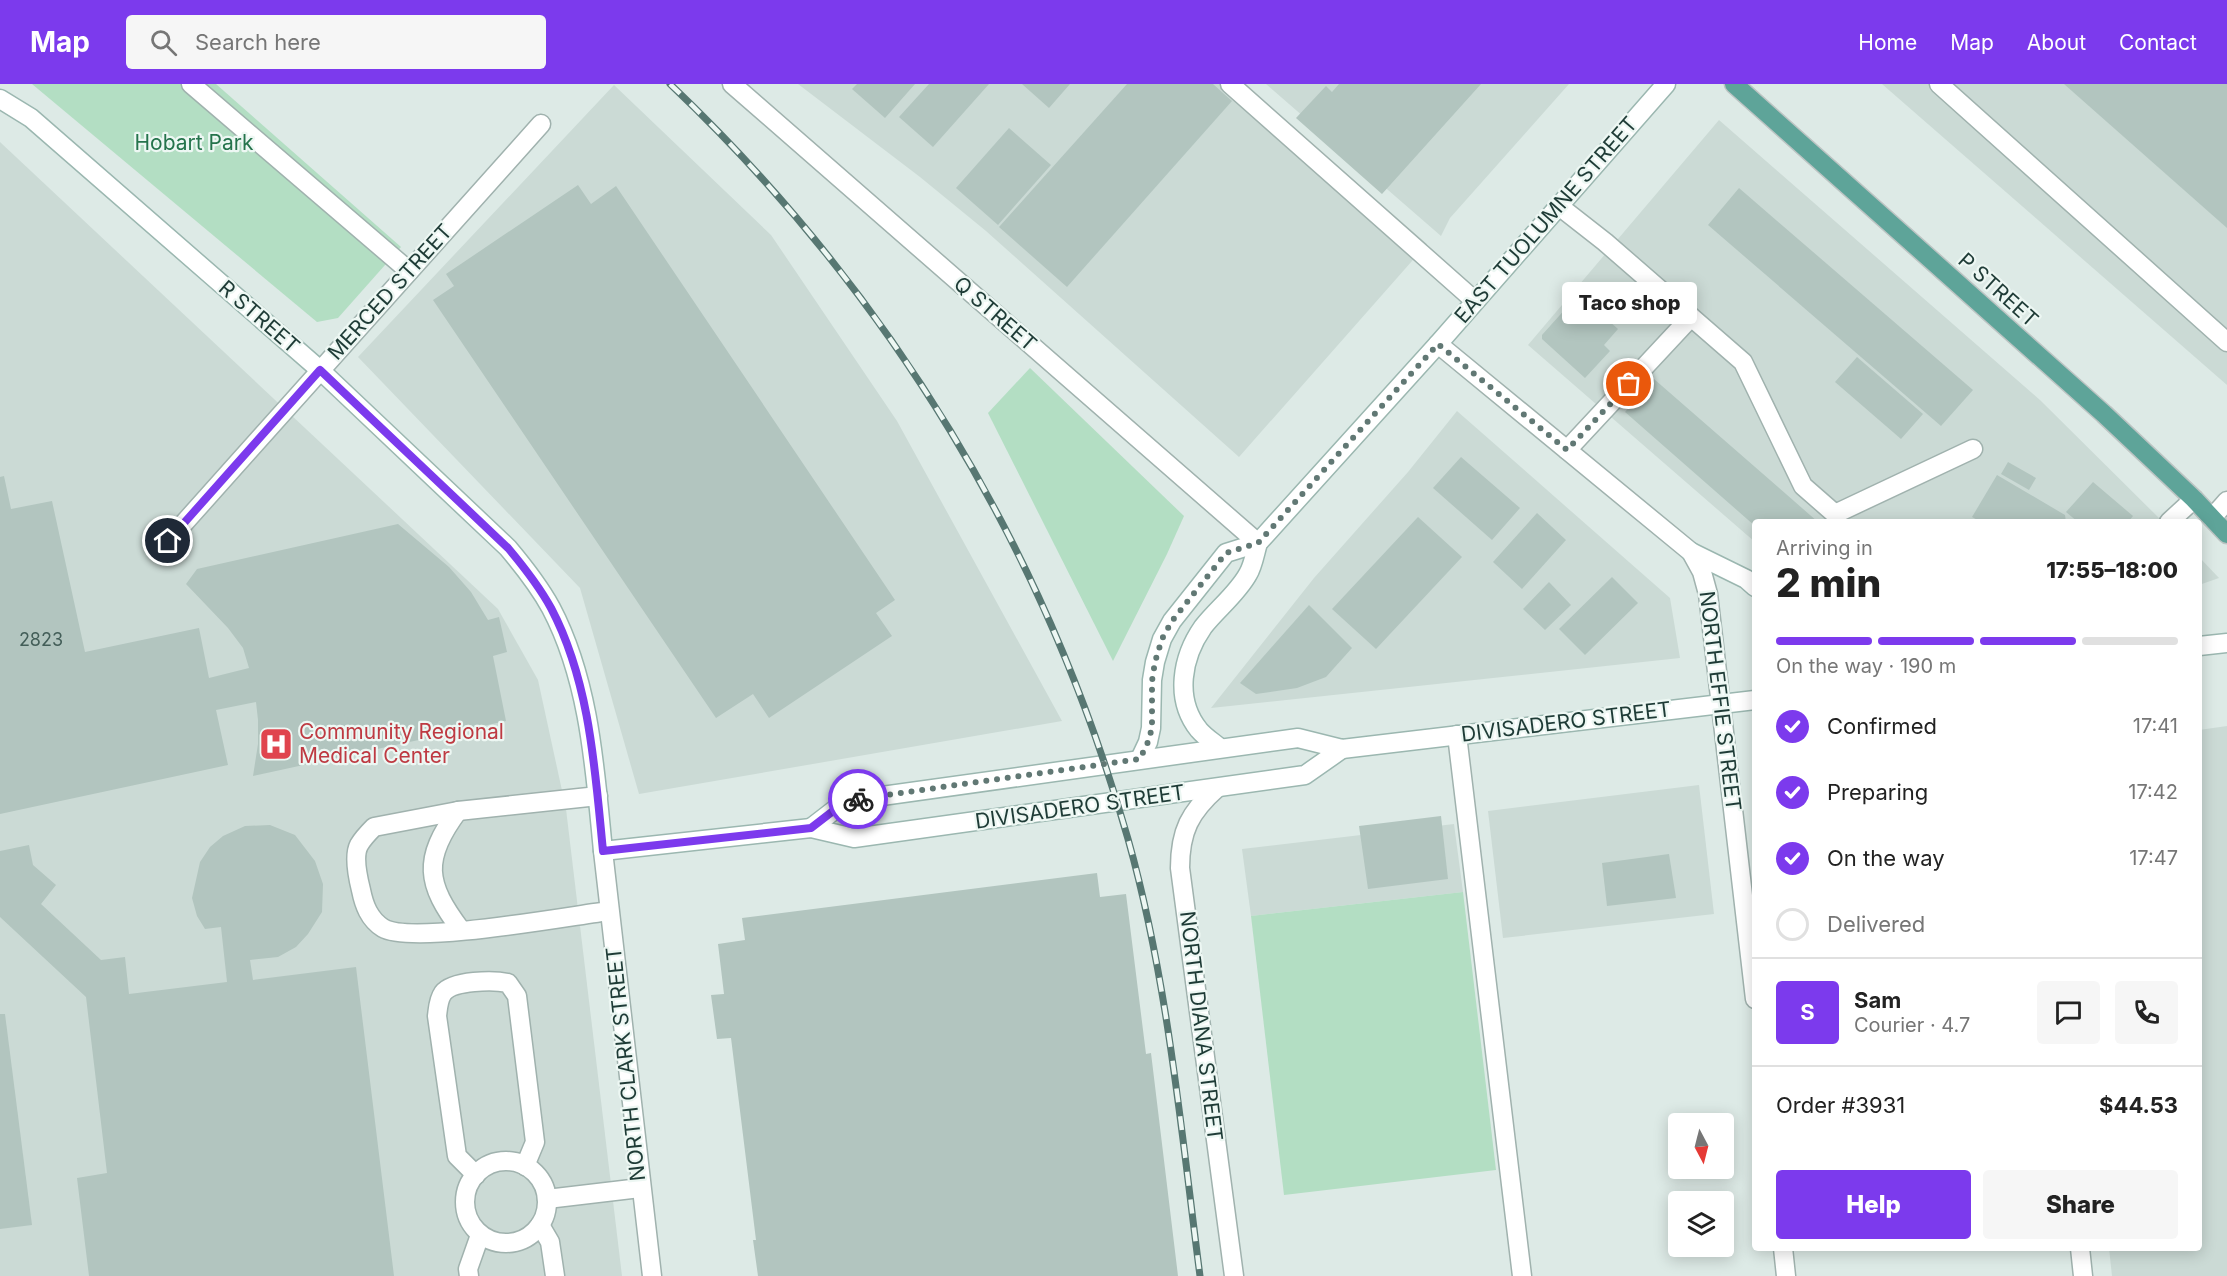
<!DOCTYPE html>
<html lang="en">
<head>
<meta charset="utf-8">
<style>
	:root { --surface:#fff; --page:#f6f6f6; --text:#222; --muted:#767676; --line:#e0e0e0; --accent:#7c3aed }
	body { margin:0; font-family:Inter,sans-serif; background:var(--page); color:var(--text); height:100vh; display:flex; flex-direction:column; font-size:22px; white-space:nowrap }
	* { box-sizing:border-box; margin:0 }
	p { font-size:20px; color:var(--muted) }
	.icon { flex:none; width:33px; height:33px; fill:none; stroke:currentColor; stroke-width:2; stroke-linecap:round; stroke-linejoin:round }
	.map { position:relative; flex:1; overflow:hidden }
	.side { position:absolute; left:1752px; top:435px; width:450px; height:732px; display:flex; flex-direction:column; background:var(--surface); border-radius:6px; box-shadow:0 3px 15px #0003 }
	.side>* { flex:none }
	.needle { width:39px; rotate:173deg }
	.controls { position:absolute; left:1668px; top:1029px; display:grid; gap:12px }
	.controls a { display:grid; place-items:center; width:66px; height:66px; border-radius:6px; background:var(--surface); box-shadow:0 3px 15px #0003; font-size:30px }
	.pin { position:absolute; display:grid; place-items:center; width:51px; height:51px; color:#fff; margin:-26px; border:3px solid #fff; border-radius:50%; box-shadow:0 2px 6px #0007 }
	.courier { position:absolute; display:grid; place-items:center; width:60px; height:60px; margin:-30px; border:4px solid #7c3aed; border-radius:50%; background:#fff; color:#222; box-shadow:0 2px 8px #0007 }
	.bubble { position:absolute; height:42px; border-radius:6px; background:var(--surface); box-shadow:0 3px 15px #0003; font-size:20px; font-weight:800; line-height:42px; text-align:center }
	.overview em { font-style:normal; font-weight:800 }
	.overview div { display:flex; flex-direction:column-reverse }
	.overview { display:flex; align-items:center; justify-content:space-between; height:102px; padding:0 24px }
	h1 { font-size:39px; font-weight:800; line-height:45px }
	.bar { display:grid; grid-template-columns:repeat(4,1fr); gap:9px 6px; align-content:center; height:72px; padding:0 24px }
	.bar i { height:8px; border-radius:4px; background:var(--line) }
	.bar .selected { background:var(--accent) }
	.bar p { grid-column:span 4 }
	.line { display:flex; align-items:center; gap:15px; padding:0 24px; border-top:2px solid var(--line) }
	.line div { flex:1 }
	.round { display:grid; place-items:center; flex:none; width:63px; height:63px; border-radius:6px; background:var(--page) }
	ol { padding:0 24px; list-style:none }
	li { display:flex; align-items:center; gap:18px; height:66px }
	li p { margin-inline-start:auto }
	li .icon { padding:6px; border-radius:50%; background:var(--accent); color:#fff; stroke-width:4 }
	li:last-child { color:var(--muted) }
	li i { width:33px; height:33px; border:3px solid var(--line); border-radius:50% }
	.button { display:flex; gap:12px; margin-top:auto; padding:12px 24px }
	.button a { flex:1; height:69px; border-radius:6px; background:var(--accent); color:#fff; font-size:24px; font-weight:800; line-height:69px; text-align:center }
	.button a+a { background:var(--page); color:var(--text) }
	header { display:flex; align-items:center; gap:36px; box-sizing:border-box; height:84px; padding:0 30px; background:var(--accent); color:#fff }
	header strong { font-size:28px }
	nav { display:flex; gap:33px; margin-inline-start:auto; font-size:21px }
	.search { width:420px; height:54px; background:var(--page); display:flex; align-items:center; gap:15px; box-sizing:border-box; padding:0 21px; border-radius:6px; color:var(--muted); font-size:22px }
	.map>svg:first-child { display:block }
</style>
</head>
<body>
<header>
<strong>Map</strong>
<div class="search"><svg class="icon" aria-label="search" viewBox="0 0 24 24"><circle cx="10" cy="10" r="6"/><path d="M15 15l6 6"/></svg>Search here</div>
<nav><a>Home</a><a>Map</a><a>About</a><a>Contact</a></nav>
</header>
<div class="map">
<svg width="2227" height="1192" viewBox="0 0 2227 1192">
	<rect width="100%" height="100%" fill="#ddeae6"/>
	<g fill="#cbdad5">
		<polygon points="798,0 1244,0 1427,160 1239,373 986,147 920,93"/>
		<polygon points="1266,0 1569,0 1450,134 1441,152"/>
		<polygon points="1882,0 2227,0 2227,301"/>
		<polygon points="614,1 771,151 897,337 1062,637 639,710 580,504 358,273"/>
		<polygon points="1719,36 2040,316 2163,438 1755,438 1755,458 1528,261"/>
		<polygon points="0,58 498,525 538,596 566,725 622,1192 0,1192"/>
		<polygon points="1457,327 1670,514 1680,574 1211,624 1314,494 1408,388"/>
		<polygon points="2199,473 2219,494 2199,501"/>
		<polygon points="2227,642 2227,1192 2112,1192 2109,1164 2199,1164 2199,646"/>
		<polygon points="1699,701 1714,830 1503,854 1488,727"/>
		<polygon points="1454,740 1463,808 1251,832 1242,765"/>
	</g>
	<g fill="#b3dec3">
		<polygon points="32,0 216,0 401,163 338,234 317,238"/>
		<polygon points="1030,284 1184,432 1167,470 1113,577 988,329"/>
		<polygon points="1463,808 1496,1086 1284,1111 1251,832"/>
	</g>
	<g fill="#b2c5bf">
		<polygon points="857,0 915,0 885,34 852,5"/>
		<polygon points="929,0 989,0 933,63 899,33"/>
		<polygon points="1022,0 1070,0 1049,24"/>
		<polygon points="1127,0 1213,0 1232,17 1067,203 999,143"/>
		<polygon points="1339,0 1481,0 1382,110 1296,34 1326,2 1332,8"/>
		<polygon points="2064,0 2227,0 2227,144"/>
		<polygon points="1009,44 1051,81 998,141 956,104"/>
		<polygon points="578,101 591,120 616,102 895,516 876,529 892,552 769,634 753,610 716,634 433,216 454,202 446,190"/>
		<polygon points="1739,104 1973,306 1941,342 1708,141"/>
		<polygon points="1585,203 1606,223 1600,229 1618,245 1604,261 1610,267 1585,294 1542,255 1542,251"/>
		<polygon points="1857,273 1923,330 1901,355 1835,298"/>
		<polygon points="1654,295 1818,438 1755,438 1755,442 1625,328"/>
		<polygon points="1461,373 1520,424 1492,456 1433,404"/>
		<polygon points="2008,378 2036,394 2029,406 2001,390"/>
		<polygon points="1997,391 2065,431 2066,438 1981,438 1972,433"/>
		<polygon points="4,392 11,425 52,417 85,568 199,544 209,594 249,584 243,564 228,544 186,500 197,485 398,440 449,483 471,508 488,536 499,533 507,568 493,572 506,637 253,692 258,660 258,636 256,618 216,626 228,681 0,730 0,393"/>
		<polygon points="2093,398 2133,432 2128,438 2078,438 2066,428"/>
		<polygon points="1537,429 1566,456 1522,505 1493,478"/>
		<polygon points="1418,433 1462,473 1376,565 1332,525"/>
		<polygon points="1612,493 1638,519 1585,571 1559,545"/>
		<polygon points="1549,498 1571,521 1545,546 1523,525"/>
		<polygon points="1309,521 1352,564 1326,593 1297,604 1256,610 1240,599"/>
		<polygon points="1441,732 1448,795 1368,805 1359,742"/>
		<polygon points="270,741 295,751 315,777 323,800 322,828 308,850 296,863 278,873 250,876 253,896 356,883 394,1192 89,1192 77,1094 107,1089 86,913 0,833 0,767 29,761 33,781 56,801 41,820 101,876 125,873 129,910 227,898 221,843 205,845 197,832 192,814 200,778 210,763 223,752 245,742"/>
		<polygon points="1669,770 1676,814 1607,822 1602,779"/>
		<polygon points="1097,789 1100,813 1126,810 1146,970 1151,969 1178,1192 758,1192 753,1156 756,1156 731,954 717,955 711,911 724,910 718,860 745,856 742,834"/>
		<polygon points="0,930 5,930 32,1141 0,1145"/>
	</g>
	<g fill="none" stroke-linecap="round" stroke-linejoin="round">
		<defs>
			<g id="lane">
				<polyline points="191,0 409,187"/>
				<polyline points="1230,0 1475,217"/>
				<polyline points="1939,0 2227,258"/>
				<polyline points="1559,122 1605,158 1743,278 1803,402 1835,430 1973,365"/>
				<polyline points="1567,366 1691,233"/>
				<polyline points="2212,434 2227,417"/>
				<polyline points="2169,438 2194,415"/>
				<polyline points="1457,651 1522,1192"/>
				<path d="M598 712 458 727 374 743C369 748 363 754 359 761 353 772 358 794 361 806 364 821 369 835 383 844 412 861 569 832 609 827"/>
				<path d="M458 727C422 775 426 800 461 846"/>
				<circle cx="506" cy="1118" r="41"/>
				<path d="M476 1091 457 1072 437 932C438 925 438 916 443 909 453 896 494 896 508 899L517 912 535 1058 525 1082"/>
				<polyline points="547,1115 640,1104"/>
				<polyline points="540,1141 550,1158 555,1192"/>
				<polyline points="2080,1164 2083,1192"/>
				<polyline points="469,1192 468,1185 480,1151"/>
			</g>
			<g id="street">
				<polyline points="732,0 1258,459"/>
				<polyline points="1438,260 1691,468 1702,488 1708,510 1755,915"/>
				<polyline points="168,457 541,40"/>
				<path d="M1217 704C1190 728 1180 747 1180 784L1234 1192"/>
				<polyline points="603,767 652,1192"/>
				<polyline points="1783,1164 1786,1192"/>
			</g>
			<g id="secondary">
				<path d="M0 15 31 34 320 286 508 464C524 483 539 502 551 524 590 598 595 686 603 767L811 744 854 754 1305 691 1342 665"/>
				<polyline points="1691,468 1746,495 1755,503"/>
				<polyline points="2199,562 2227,559"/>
				<path d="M1220 664C1213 658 1205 653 1199 646 1174 615 1182 573 1203 543 1217 525 1237 510 1248 490 1253 482 1255 469 1258 459L1438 260 1666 0"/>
				<polyline points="1140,675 1148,658 1151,644 1152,596 1155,578 1162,555 1172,537 1226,469 1258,459"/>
				<polyline points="811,744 846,717 1298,654 1342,665 1755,616"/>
			</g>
			<polyline id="primary" points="1734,0 2104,330 2194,415 2227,450"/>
		</defs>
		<use href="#lane" stroke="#a0b2ae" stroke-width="21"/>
		<use href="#street" stroke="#a0b2ae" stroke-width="21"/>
		<use href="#secondary" stroke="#9bb7b0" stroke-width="21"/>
		<use href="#primary" stroke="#bcc4c3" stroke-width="21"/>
		<use href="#lane" stroke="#fff" stroke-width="18"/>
		<use href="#street" stroke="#fff" stroke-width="18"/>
		<use href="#secondary" stroke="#fff" stroke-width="18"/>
		<use href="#primary" stroke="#5ea499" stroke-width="18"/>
		<defs>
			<path id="rail" d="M670 0C889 208 1045 464 1128 755 1168 897 1181 1046 1200 1192"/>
		</defs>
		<use href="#rail" stroke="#577772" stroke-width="7"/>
		<use href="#rail" stroke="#edf7f3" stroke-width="4.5" stroke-dasharray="14" stroke-linecap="butt"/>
	</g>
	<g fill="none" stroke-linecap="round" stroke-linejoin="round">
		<polyline stroke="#617874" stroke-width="6" stroke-dasharray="0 10.8" points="858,715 1140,675 1148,658 1152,644 1152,597 1155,578 1162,555 1172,537 1226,469 1258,459 1438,260 1567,366 1629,300"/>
		<path stroke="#7c3aed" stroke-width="8" d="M168 457 320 286 508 464C524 483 539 502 551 524 590 598 595 686 603 767L811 744 846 717 858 715"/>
	</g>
	<defs>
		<symbol id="hospital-square" viewBox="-11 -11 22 22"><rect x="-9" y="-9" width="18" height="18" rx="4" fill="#e0444e" stroke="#edf7f3"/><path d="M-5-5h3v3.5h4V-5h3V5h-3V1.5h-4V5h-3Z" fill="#fff"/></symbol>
	</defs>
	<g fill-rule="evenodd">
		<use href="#hospital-square" x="257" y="641" width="38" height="38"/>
	</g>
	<g text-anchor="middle" stroke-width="4.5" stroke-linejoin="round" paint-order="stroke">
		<g font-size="18" fill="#435e58">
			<text x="41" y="562">2823</text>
		</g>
		<g font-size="21" fill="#25744c" stroke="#edf7f3">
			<text x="194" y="66">Hobart Park</text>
		</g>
		<g font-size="21" fill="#1e3b36" stroke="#edf7f3">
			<text transform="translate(1546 136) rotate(-49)" y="7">EAST TUOLUMNE STREET</text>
			<text transform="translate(1998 206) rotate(42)" y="7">P STREET</text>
			<text transform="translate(390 208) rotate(-48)" y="7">MERCED STREET</text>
			<text transform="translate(995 230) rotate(41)" y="7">Q STREET</text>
			<text transform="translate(259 233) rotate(41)" y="7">R STREET</text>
			<text transform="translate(1720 617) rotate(83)" y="7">NORTH EFFIE STREET</text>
			<text transform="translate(1566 638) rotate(-7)" y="7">DIVISADERO STREET</text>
			<text transform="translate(1080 723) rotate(-8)" y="7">DIVISADERO STREET</text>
			<text transform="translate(1201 942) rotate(83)" y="7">NORTH DIANA STREET</text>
			<text transform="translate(626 980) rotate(-96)" y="7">NORTH CLARK STREET</text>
		</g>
		<g font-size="21" fill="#be3a42" stroke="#edf7f3" text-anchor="start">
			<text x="299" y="655">Community Regional<tspan x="299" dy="24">Medical Center</tspan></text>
		</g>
	</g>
</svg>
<div class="controls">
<a><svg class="needle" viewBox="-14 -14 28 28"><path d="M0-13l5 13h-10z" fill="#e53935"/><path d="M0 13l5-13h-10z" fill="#767676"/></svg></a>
<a><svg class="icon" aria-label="layers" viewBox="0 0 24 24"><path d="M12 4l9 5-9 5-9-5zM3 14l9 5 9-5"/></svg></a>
</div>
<div class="pin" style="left:1629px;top:300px;background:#ea580c"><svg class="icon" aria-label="bag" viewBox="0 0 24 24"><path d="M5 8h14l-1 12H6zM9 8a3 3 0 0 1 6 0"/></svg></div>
<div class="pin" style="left:168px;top:457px;background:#1f2937"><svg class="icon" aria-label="home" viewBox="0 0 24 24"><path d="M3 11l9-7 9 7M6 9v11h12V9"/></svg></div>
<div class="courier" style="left:858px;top:715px"><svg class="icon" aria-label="bike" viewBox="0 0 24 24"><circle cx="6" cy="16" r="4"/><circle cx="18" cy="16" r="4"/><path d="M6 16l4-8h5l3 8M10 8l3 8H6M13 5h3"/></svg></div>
<div class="bubble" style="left:1562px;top:198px;width:135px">Taco shop</div>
<section class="side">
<div class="overview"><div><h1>2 min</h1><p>Arriving in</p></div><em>17:55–18:00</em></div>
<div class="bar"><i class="selected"></i><i class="selected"></i><i class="selected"></i><i></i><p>On the way · 190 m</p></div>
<ol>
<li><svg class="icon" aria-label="check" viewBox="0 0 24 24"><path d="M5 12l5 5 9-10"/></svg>Confirmed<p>17:41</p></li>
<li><svg class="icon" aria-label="check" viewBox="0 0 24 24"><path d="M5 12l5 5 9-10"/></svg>Preparing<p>17:42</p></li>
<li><svg class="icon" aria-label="check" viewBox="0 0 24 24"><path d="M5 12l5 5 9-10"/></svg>On the way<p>17:47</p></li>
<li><i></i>Delivered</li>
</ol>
<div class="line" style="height:108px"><b class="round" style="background:var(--accent);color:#fff">S</b><div><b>Sam</b><p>Courier · 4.7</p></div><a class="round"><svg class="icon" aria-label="chat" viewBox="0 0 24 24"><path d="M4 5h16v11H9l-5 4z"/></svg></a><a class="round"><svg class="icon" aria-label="phone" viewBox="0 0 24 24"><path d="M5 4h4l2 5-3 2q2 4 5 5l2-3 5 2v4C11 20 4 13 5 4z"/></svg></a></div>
<div class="line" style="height:78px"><div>Order #3931</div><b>$44.53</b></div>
<div class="button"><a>Help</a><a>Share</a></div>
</section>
</div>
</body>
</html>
